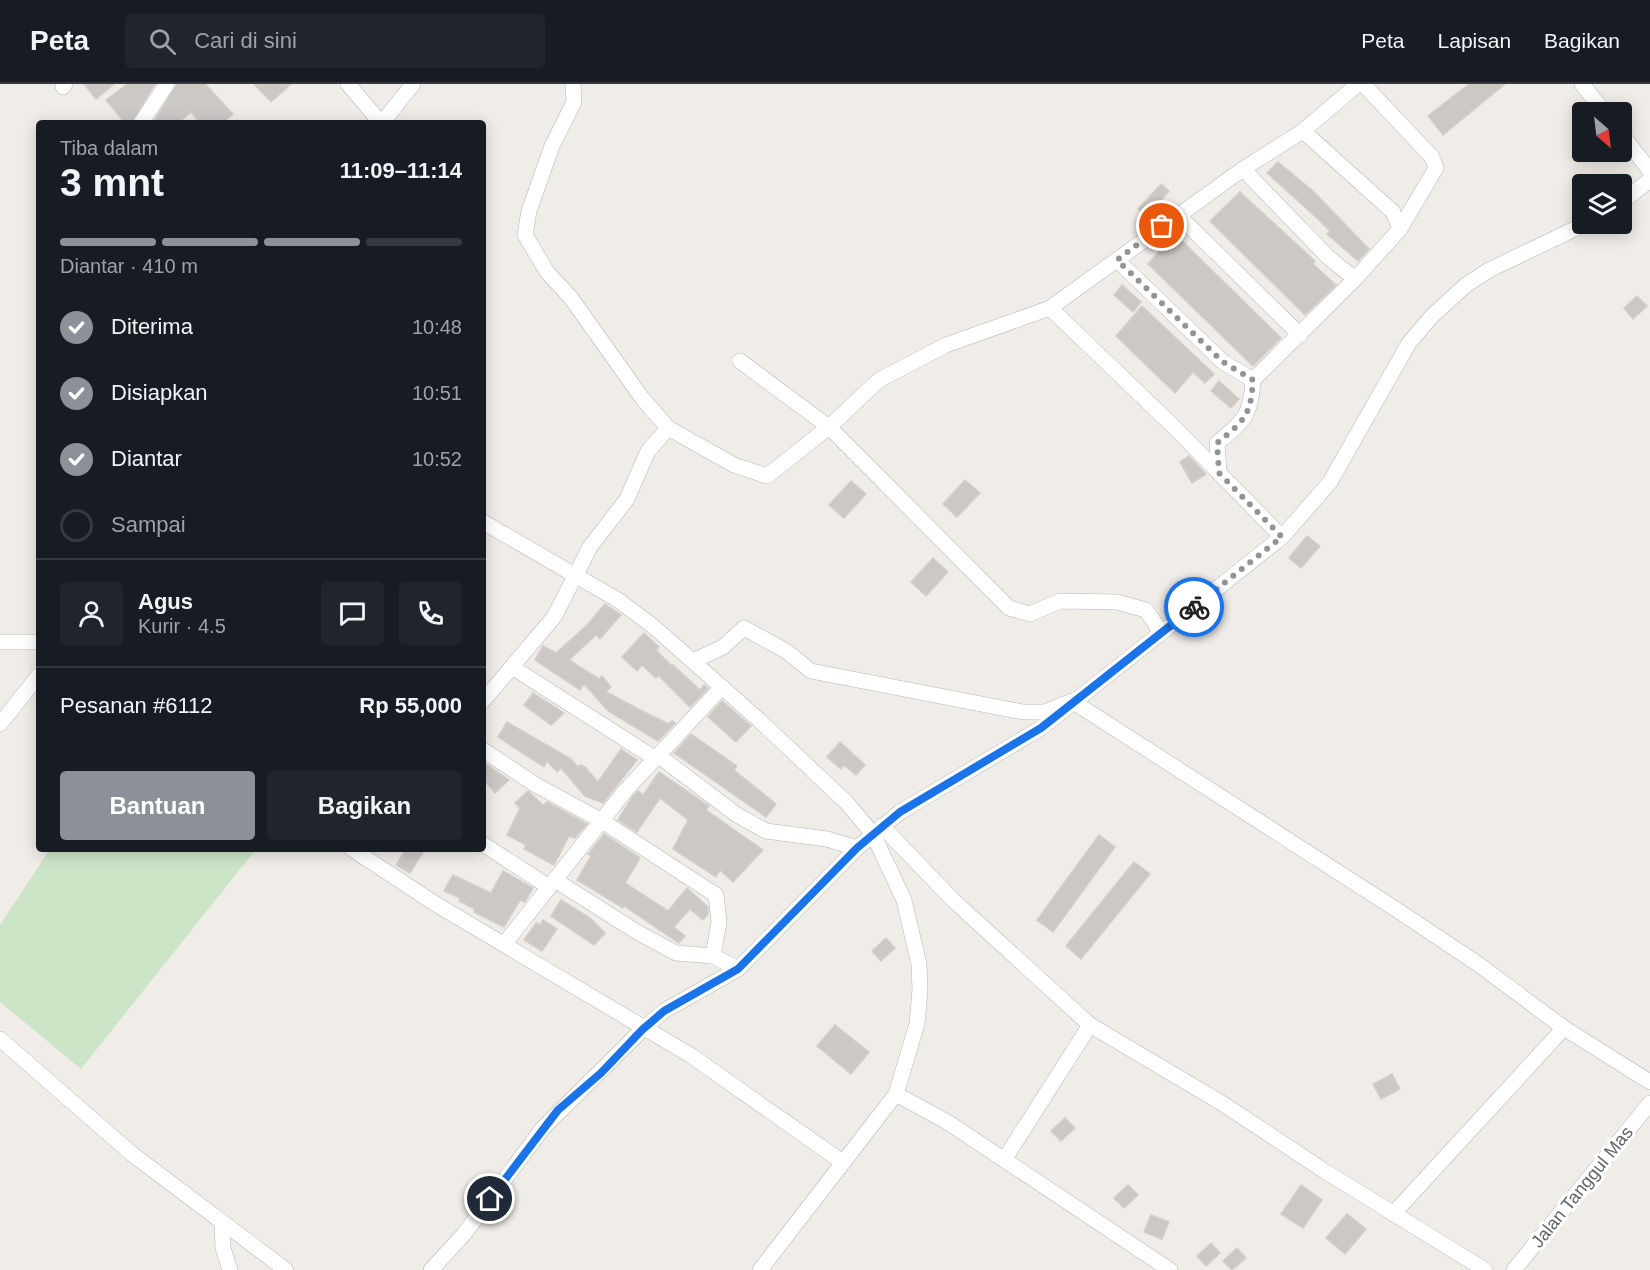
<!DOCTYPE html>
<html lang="id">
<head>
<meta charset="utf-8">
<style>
	:root { --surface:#171b24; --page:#20242c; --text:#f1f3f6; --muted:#9ea1a6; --line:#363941; --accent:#8c9099 }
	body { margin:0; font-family:Helvetica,sans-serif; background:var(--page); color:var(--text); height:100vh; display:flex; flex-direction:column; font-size:22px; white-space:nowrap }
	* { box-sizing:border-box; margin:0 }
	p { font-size:20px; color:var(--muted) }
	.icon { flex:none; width:33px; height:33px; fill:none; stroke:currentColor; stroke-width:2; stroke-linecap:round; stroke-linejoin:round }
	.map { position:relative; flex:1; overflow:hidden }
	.details { position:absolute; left:36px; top:36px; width:450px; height:732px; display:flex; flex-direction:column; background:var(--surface); border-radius:6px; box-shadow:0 3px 15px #0003 }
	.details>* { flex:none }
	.needle { width:39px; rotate:152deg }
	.controls { position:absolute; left:1572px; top:18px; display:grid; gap:12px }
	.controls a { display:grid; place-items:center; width:60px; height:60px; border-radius:6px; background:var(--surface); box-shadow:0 3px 15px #0003; font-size:30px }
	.pin { position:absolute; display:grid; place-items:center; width:51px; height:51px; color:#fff; margin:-26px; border:3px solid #fff; border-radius:50%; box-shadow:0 2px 6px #0007 }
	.courier { position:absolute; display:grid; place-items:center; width:60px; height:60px; margin:-30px; border:4px solid #1a73e8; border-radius:50%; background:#fff; color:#222; box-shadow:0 2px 8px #0007 }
	.summary em { font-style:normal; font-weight:600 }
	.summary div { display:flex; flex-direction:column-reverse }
	.summary { display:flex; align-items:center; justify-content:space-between; height:102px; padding:0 24px }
	h1 { font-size:39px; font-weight:600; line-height:45px }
	.bar { display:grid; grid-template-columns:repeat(4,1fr); gap:9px 6px; align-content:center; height:72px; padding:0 24px }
	.bar i { height:8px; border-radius:4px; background:var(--line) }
	.bar .current { background:var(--accent) }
	.bar p { grid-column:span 4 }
	.line { display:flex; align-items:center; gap:15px; padding:0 24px; border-top:2px solid var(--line) }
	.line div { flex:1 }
	.round { display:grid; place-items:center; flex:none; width:63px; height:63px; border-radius:6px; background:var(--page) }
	ol { padding:0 24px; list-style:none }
	li { display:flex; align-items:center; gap:18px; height:66px }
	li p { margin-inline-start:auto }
	li .icon { padding:6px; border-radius:50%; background:var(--accent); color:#fff; stroke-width:4 }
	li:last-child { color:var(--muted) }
	li i { width:33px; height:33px; border:3px solid var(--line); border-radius:50% }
	.primary-button { display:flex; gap:12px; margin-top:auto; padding:12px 24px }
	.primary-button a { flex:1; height:69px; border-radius:6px; background:var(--accent); color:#fff; font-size:24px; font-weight:600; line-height:69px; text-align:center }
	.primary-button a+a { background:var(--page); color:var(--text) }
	header { display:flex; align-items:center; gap:36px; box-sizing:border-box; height:84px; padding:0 30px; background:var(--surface); border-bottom:2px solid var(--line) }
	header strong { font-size:28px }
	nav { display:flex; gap:33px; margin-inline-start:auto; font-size:21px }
	.search { width:420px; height:54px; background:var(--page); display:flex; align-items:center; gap:15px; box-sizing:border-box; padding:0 21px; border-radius:6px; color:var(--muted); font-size:22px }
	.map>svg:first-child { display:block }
</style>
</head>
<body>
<header>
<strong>Peta</strong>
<div class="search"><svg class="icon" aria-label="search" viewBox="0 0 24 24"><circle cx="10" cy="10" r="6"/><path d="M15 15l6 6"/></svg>Cari di sini</div>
<nav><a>Peta</a><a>Lapisan</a><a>Bagikan</a></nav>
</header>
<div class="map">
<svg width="1650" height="1186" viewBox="0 0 1650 1186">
	<rect width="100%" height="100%" fill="#f0ede8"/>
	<polygon fill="#cce5c7" points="50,765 256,765 81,985 0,918 0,841"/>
	<g fill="#ccc8c5" stroke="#d4cec7" stroke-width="1.5">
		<polygon points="84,0 114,0 96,15"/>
		<polygon points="127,0 155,0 131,39 125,39 106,16"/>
		<polygon points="177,0 205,0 233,30 222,39 200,39 191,28 178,39 153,39"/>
		<polygon points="254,0 291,0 271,18"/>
		<polygon points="1469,0 1505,0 1443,51 1428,32"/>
		<polygon points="1278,78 1313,107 1369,165 1358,177 1327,150 1330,147 1318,135 1267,89"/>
		<polygon points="1161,100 1169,107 1146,133 1138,125"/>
		<polygon points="1240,108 1315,177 1313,180 1336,201 1305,231 1210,137"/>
		<polygon points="1175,150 1281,254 1253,282 1148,180"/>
		<polygon points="1122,201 1141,218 1133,228 1114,211"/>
		<polygon points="1637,212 1647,222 1633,235 1624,224"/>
		<polygon points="1142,222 1214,290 1205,299 1193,288 1175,309 1116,252"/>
		<polygon points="1219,297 1239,315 1231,324 1211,307"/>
		<polygon points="1189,372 1206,390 1192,399 1180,378"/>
		<polygon points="965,396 980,409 957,433 943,420"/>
		<polygon points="851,397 866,410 844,434 829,421"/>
		<polygon points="1307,452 1320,462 1301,484 1289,474"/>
		<polygon points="933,474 948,488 926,512 911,498"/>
		<polygon points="605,520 621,531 600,555 596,551 569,576 599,595 602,592 611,603 606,608 652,632 669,640 672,637 675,639 658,657 608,627 584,600 580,606 535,576 543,562 556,569 586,542"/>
		<polygon points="644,549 659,563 656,566 672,582 673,581 700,606 704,601 708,604 690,623 658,591 656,594 642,581 637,587 622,573"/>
		<polygon points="533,609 564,629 551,641 524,621"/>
		<polygon points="722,617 751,642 736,658 708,633"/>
		<polygon points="507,638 571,675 578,683 580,681 585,683 598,698 621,665 637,676 603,719 585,712 561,684 557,688 547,677 544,683 498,653"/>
		<polygon points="691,650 737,682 734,686 776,720 766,733 674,669"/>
		<polygon points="840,658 865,681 856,691 844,681 841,685 827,673"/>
		<polygon points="483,678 509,696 495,709 483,695"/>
		<polygon points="659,688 709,722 706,726 763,766 733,798 720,786 716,793 673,765 688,736 660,714 637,748 618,736 632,713 638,707 643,711"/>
		<polygon points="528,707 543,721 547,718 587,740 575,754 569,752 554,781 524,765 526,761 507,751 520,724 515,719"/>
		<polygon points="604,750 640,774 625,799 668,827 687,804 708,823 708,830 703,836 690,825 674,843 685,852 679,859 624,822 623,824 577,796 591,772 588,770"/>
		<polygon points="1099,751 1115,763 1053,848 1037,836"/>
		<polygon points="406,765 425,765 410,789 396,781"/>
		<polygon points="1134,778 1150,790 1081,875 1066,862"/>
		<polygon points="503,787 533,804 525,818 520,816 504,843 474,828 475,825 459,817 460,814 444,807 453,791 491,809"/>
		<polygon points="561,816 590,834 605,849 594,861 551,832"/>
		<polygon points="543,836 557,845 542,867 524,856 536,839 540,841"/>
		<polygon points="886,854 895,864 881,877 872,867"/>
		<polygon points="835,941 869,968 851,990 817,962"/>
		<polygon points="1392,990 1400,1005 1381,1015 1373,1000"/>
		<polygon points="1065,1034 1075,1044 1061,1057 1051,1047"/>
		<polygon points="1128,1101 1138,1111 1124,1124 1114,1114"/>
		<polygon points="1301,1101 1322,1116 1303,1144 1281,1130"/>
		<polygon points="1347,1130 1366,1145 1345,1170 1326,1154"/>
		<polygon points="1151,1131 1169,1138 1162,1155 1144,1148"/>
		<polygon points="1211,1159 1220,1169 1206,1182 1197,1172"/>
		<polygon points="1237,1164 1246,1174 1232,1186 1223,1177"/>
	</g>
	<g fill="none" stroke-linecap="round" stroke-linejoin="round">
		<defs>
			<g id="minor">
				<polyline points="348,0 381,39"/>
				<polyline points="573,0 574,18 552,62 529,127 525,151 547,188 571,214 642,314 668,344"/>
				<polyline points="1363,0 1432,73 1436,84 1400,145"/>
				<polyline points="1582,0 1604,28"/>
				<polyline points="63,3 65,0"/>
				<polyline points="141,39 167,0"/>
				<polyline points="382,39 413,0"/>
				<polyline points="1303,47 1393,128 1400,145 1355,195"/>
				<polyline points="1622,51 1650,87"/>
				<polyline points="1622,118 1650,96"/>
				<polyline points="1178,131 1300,251"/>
				<polyline points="1117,176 1223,278 1253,296 1355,195 1328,173 1243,85"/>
				<polyline points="1050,224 1174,343 1282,453"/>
				<polyline points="740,277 829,343 1009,524 1030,530 1060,517 1117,518 1146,526 1161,548"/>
				<path d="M1219 389 1217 359C1244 337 1251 332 1253 296"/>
				<polyline points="483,438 618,516 654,543 759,636 846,718 873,750 904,816 919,880 920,906 917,940 896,1010 760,1186"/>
				<polyline points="0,558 39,558"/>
				<polyline points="693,577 723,563 744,544 786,567 811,587 1023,628 1045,628 1072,617 1397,826 1478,880 1564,944 1650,998"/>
				<polyline points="512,583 656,675"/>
				<polyline points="483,617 554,533 590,463 627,415 648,367 668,344 734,381 767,392 829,343 879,296 946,261 1050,224 1243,85 1303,47 1358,0"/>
				<polyline points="0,640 39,591"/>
				<polyline points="483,666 536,701 602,737 716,811 719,838 713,872 738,885"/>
				<polyline points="659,672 737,731 766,747 827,755 857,764"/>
				<polyline points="882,742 953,816 1090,941 1220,1018 1323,1086 1485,1186"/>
				<polyline points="483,760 549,803"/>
				<polyline points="352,765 434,819 690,971 841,1077"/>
				<polyline points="555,796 637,848 676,869 713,872"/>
				<polyline points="505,859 625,707 722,603"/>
				<polyline points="0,955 132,1070 286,1186"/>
				<polyline points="896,1010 949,1039 1170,1186"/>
				<polyline points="1004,1076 1090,941"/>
				<polyline points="1393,1130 1564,944"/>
				<polyline points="222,1138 223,1164 230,1186"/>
				<polyline points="431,1186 464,1150 543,1044 642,946 664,927 738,885 857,764 900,728 1041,644 1282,453 1330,398 1409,259 1432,232 1466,201 1489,186 1585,140"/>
				<polyline points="1514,1186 1650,1019"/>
			</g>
		</defs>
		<use href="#minor" stroke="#b3b6b9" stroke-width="16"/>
		<use href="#minor" stroke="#fff" stroke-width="15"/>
	</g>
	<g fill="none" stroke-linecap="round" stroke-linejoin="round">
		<path stroke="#929494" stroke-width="6" stroke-dasharray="0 10.8" d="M1162 142 1117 176 1223 278 1253 296C1251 332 1244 337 1217 359L1219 389 1282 453 1194 523"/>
		<polyline stroke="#1a73e8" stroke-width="8" points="490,1115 558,1026 601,989 642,946 664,927 738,885 857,764 900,728 1041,644 1194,523"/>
	</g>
	<g text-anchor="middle" stroke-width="6" stroke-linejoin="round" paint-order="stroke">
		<g font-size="18" fill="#5f6467" stroke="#fff">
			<text transform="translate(1582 1103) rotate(-51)" y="6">Jalan Tanggul Mas</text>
		</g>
	</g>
</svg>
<div class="controls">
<a><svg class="needle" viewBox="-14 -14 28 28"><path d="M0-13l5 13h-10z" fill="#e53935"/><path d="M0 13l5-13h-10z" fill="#9ea1a6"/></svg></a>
<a><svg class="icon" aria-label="layers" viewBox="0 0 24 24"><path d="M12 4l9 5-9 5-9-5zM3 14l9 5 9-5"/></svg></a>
</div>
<div class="pin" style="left:1162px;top:142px;background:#ea580c"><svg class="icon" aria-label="bag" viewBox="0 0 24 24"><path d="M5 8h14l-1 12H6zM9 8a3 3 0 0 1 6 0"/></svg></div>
<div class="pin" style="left:490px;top:1115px;background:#1f2937"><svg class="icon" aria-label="home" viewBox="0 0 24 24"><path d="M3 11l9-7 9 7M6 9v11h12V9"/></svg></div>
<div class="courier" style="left:1194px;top:523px"><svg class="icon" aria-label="bike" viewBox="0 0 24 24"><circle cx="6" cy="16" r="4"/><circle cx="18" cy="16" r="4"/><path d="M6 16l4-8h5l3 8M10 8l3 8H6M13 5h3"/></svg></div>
<section class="details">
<div class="summary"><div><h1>3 mnt</h1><p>Tiba dalam</p></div><em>11:09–11:14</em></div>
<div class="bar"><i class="current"></i><i class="current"></i><i class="current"></i><i></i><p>Diantar · 410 m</p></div>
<ol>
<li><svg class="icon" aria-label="check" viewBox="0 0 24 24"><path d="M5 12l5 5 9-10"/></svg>Diterima<p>10:48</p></li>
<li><svg class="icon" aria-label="check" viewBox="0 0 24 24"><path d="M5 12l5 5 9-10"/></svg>Disiapkan<p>10:51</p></li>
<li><svg class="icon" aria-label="check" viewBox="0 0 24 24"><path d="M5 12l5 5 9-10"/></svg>Diantar<p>10:52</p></li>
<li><i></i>Sampai</li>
</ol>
<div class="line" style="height:108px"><a class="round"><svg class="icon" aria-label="person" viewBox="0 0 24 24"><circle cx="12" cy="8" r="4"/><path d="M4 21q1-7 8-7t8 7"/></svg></a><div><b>Agus</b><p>Kurir · 4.5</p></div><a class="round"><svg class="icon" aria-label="chat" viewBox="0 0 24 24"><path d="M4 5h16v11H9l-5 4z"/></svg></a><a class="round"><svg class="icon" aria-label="phone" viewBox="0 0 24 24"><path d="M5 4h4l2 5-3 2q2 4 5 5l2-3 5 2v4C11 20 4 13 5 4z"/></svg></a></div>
<div class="line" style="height:78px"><div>Pesanan #6112</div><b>Rp 55,000</b></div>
<div class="primary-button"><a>Bantuan</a><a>Bagikan</a></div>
</section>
</div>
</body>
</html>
